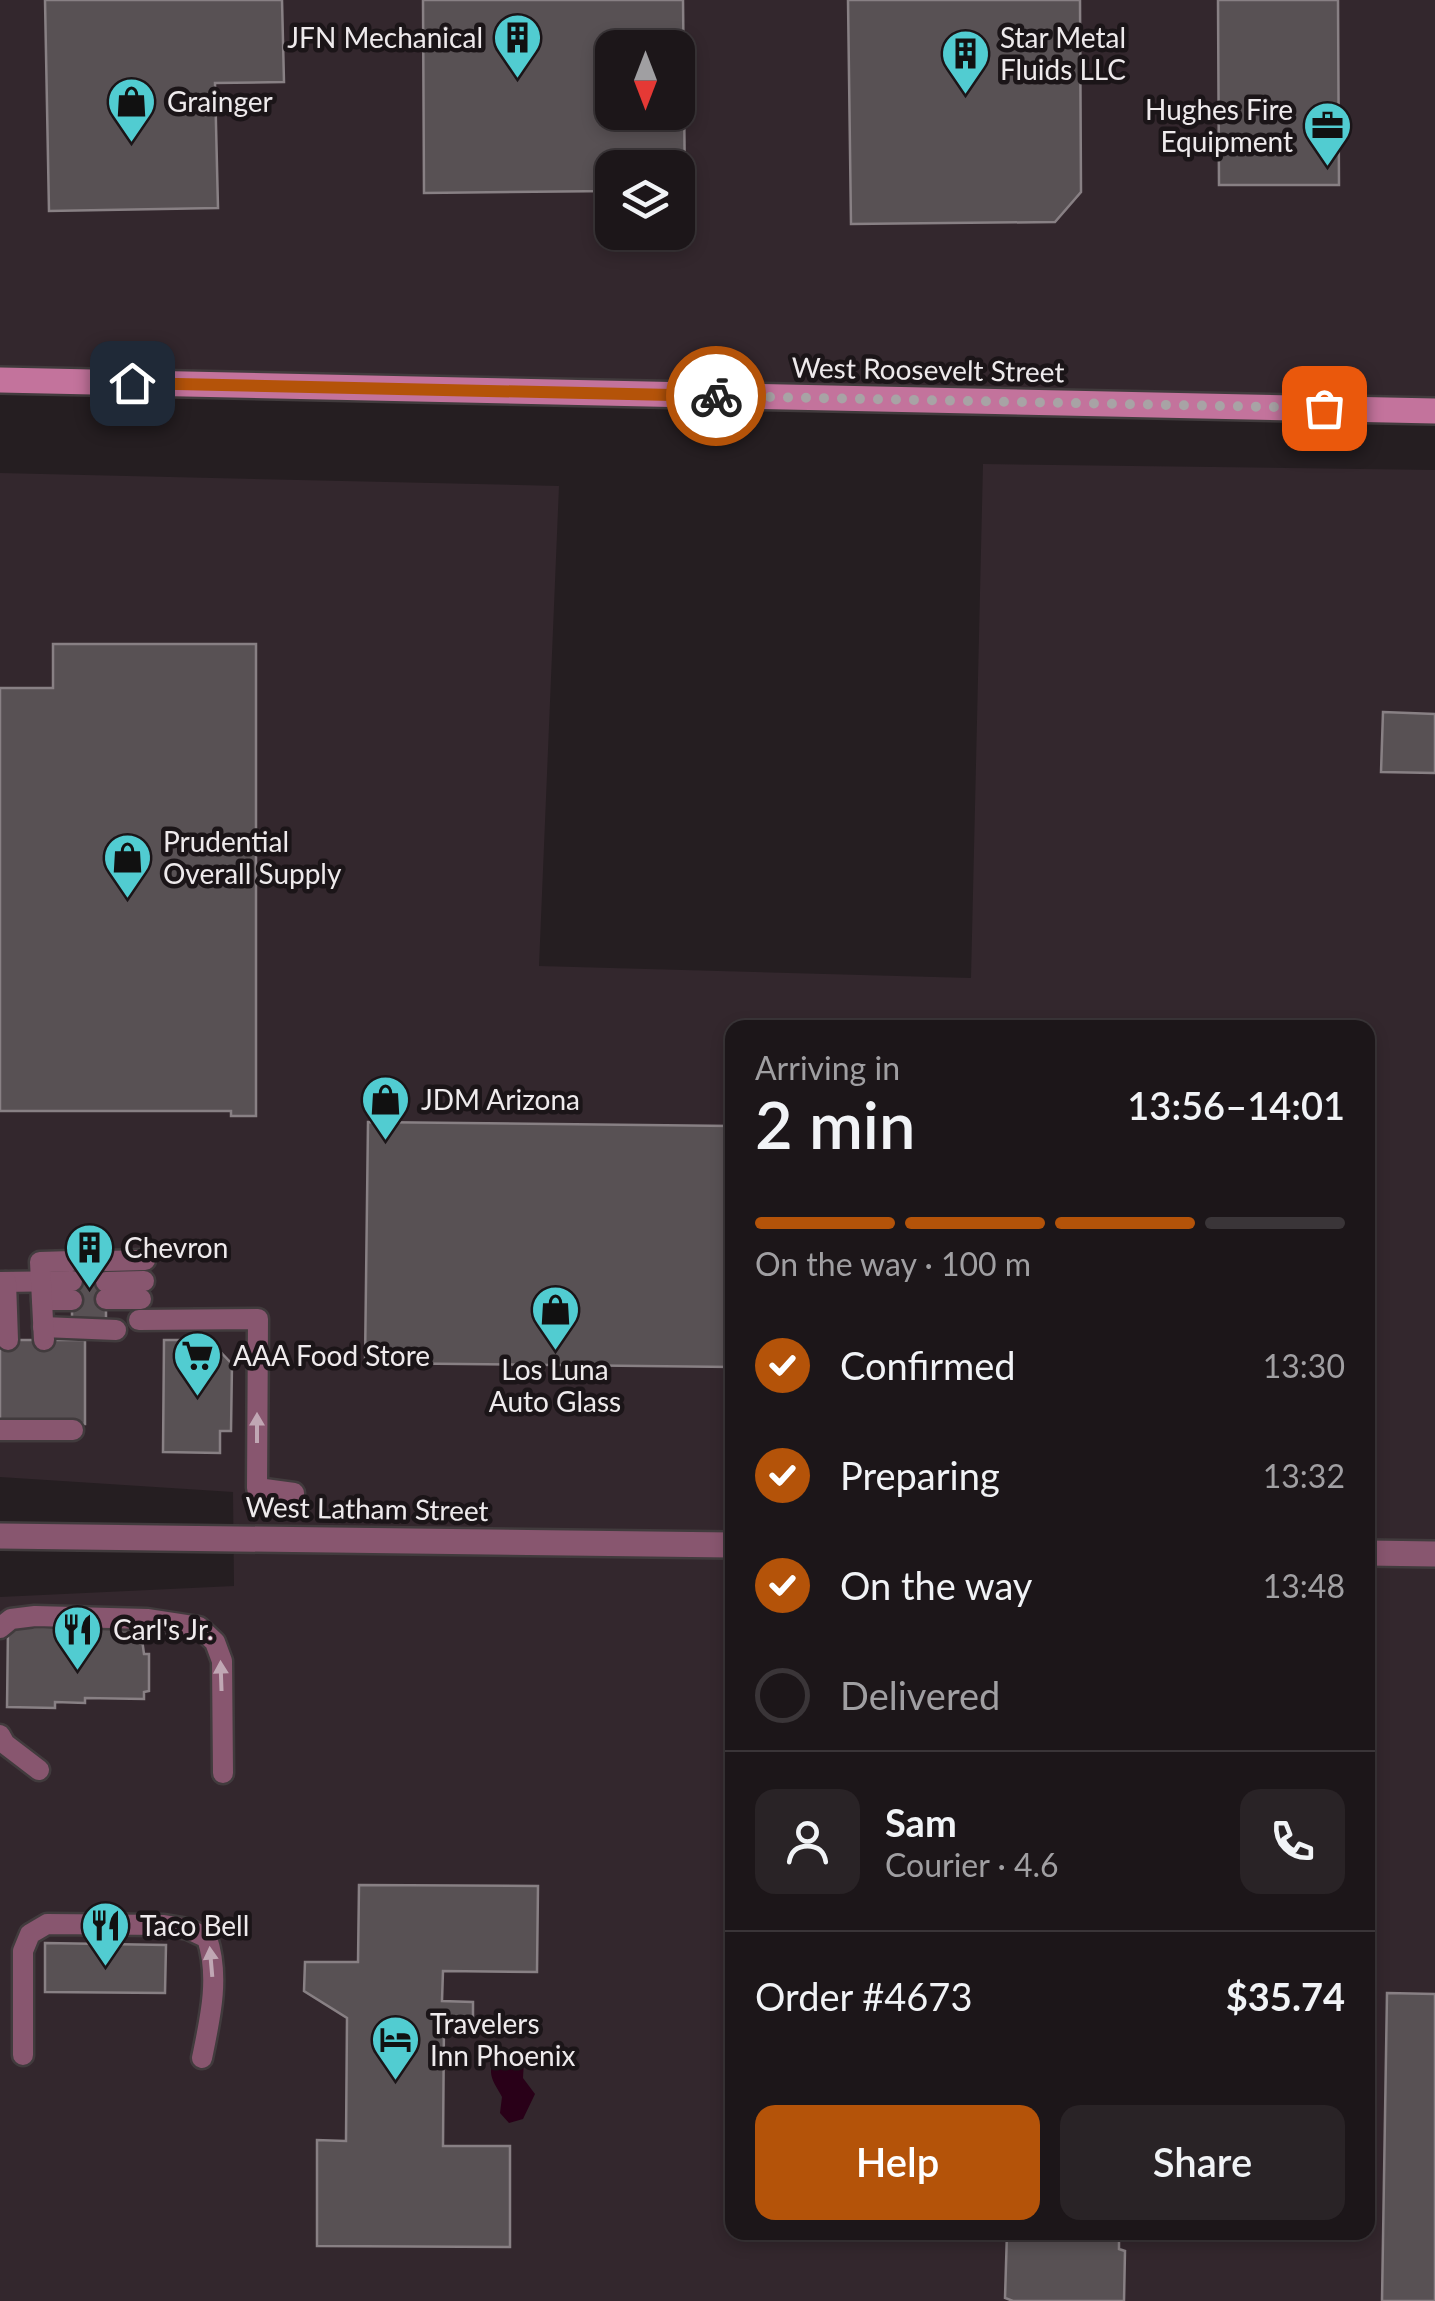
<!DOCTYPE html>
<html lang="en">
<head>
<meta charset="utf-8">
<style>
	:root { --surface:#1c1619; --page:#292326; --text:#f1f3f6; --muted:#a09fa2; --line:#3a3538; --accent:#b45309 }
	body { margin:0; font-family:Lato,sans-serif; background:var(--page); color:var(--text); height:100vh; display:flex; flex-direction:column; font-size:38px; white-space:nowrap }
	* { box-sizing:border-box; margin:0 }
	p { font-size:32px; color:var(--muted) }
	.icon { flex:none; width:55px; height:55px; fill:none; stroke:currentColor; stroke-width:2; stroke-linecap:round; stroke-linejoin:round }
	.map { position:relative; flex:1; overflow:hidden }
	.side { position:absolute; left:725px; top:1020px; width:650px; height:1220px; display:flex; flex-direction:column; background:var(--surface); border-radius:20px; box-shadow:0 5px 15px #0003,0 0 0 2px var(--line) }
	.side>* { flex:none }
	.needle { width:65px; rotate:180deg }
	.fabs { position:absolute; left:595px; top:30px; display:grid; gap:20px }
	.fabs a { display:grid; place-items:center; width:100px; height:100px; border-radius:20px; background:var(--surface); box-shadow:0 5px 15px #0003,0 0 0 2px var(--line); font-size:50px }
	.pin { position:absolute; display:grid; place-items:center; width:85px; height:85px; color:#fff; margin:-42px; border-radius:20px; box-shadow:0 5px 15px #0006 }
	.courier { position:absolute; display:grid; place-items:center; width:100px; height:100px; margin:-50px; border:8px solid #b45309; border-radius:50%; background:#fff; color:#222; box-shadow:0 2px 12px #0007 }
	.summary em { font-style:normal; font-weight:600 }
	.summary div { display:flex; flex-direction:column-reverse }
	.summary { display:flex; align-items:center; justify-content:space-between; height:170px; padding:0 30px }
	h1 { font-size:65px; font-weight:600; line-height:75px }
	.bar { display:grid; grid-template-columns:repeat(4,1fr); gap:15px 10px; align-content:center; height:120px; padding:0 30px }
	.bar i { height:12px; border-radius:8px; background:var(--line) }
	.bar .current { background:var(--accent) }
	.bar p { grid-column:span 4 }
	.line { display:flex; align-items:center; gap:25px; padding:0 30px; border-top:2px solid var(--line) }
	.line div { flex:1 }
	.round { display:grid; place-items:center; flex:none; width:105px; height:105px; border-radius:20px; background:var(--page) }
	ol { padding:0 30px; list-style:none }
	li { display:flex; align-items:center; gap:30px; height:110px }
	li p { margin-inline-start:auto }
	li .icon { padding:10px; border-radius:50%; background:var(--accent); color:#fff; stroke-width:4 }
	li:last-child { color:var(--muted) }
	li i { width:55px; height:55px; border:5px solid var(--line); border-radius:50% }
	.button { display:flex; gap:20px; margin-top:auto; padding:20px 30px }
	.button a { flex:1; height:115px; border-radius:20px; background:var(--accent); color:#fff; font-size:40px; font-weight:600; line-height:115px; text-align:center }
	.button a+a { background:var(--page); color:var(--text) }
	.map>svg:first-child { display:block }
</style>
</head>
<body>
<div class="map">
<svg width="1435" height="2301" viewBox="0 0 1435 2301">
	<rect width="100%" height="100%" fill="#251e21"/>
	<g fill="#33272d" fill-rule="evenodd">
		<path d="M0 0H1435V411L0 380ZM612 48H678V112H612ZM612 168H678V232H612Z"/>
		<path d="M983 464 1435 470V2301H0V1597L234 1586 233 1492 0 1477V473L559 486 539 966 971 978ZM732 1028H1368V2232H732Z"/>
	</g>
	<path fill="#290018" d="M515 2054 524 2060 523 2078 535 2094 523 2119 509 2123 500 2113 502 2097C496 2085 485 2074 495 2060Z"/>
	<g fill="#585154" stroke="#888084" stroke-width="2.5" fill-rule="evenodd">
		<polygon points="45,0 282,0 284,82 215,83 218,208 49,211"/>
		<path d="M423 0H683L685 191H678V168H612V191L424 193ZM612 48H678V112H612Z"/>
		<polygon points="848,0 1080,0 1081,192 1055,222 851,224"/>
		<polygon points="1218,0 1338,0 1339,185 1219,185"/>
		<polygon points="53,644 256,644 256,1116 231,1116 231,1111 0,1111 0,688 53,688"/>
		<polygon points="1383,712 1435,714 1435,773 1381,772"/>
		<polygon points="368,1122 732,1126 732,1367 365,1363"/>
		<rect x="72" y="1255" width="34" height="66"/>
		<rect x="0" y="1340" width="85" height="84"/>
		<polygon points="164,1340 209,1340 232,1364 231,1431 220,1431 220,1453 163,1452"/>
		<polygon points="64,1624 140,1625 144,1654 149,1654 149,1691 144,1692 144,1699 85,1698 85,1703 55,1702 55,1708 7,1707 8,1627 64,1628"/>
		<polygon points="359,1885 538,1886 537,1972 443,1971 442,2001 473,2002 473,2023 444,2023 443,2146 510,2146 510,2247 317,2246 317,2140 346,2141 347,2018 304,1991 305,1962 358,1962"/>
		<polygon points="45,1943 166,1945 165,1993 45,1992"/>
		<polygon points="1387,1993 1435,1994 1435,2301 1382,2301"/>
		<polygon points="1007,2232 1119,2232 1119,2249 1125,2251 1124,2301 1013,2301 1005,2298"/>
	</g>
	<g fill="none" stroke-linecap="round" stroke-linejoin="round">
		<defs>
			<g id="lane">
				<polyline points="106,1261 145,1260"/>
				<polyline points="0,1282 72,1281"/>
				<polyline points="6,1282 8,1340"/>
				<polyline points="106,1282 144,1281"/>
				<polyline points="106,1299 141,1299"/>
				<polyline points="42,1300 72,1300"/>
				<polyline points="139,1320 258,1319 257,1488 294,1493"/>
				<polyline points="43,1327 116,1330"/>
				<polyline points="44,1340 40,1262 72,1261"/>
				<polyline points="0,1430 73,1430"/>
				<polyline points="0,1628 11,1619 35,1616 147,1619 199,1627 215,1642 222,1661 223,1773"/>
				<polyline points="0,1735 5,1744 39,1770"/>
				<path d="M23 2055V1951L30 1934 47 1924 164 1925 188 1929 207 1938C220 1977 210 2019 202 2058"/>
			</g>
			<g id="street">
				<polyline points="0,1536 732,1545"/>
				<polyline points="1368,1553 1435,1554"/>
			</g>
			<polyline id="secondary" points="0,380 1435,411"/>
		</defs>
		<use href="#lane" stroke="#413b3d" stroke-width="25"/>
		<use href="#street" stroke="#413b3d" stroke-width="30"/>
		<use href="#secondary" stroke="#413b3d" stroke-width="30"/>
		<use href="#lane" stroke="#88566f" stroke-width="20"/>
		<use href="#street" stroke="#88566f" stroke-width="25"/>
		<use href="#secondary" stroke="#c3739c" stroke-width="25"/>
	</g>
	<defs><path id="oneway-solid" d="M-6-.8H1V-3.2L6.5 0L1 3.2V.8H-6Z" transform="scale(2.5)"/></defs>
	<g fill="#c0a7b4">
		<use href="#oneway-solid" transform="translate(257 1428) rotate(-90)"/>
		<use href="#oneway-solid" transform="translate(221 1676) rotate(-92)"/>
		<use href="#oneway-solid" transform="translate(211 1962) rotate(-95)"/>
	</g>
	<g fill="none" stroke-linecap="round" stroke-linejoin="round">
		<polyline stroke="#a8a3a5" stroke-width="10" stroke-dasharray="0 18" points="716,396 1324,408"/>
		<polyline stroke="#b45309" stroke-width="12" points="132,383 716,396"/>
	</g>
	<defs>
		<symbol id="building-pin" viewBox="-11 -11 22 30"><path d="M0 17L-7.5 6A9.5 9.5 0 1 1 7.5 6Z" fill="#51ccd1" stroke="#1b1518"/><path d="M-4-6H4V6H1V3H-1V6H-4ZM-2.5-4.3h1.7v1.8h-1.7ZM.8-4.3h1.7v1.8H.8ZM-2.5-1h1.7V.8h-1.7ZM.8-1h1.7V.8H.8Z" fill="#111"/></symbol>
		<symbol id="shop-pin" viewBox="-11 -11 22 30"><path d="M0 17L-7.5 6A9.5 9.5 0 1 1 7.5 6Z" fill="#51ccd1" stroke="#1b1518"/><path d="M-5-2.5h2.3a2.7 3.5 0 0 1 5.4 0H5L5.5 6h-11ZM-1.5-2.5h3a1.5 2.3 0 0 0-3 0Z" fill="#111"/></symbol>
		<symbol id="office-pin" viewBox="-11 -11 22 30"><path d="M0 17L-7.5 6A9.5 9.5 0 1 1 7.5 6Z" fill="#51ccd1" stroke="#1b1518"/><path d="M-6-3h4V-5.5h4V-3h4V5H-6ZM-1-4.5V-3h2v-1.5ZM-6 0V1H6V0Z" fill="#111"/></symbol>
		<symbol id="supermarket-pin" viewBox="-11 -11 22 30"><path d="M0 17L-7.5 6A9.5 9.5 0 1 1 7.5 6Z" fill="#51ccd1" stroke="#1b1518"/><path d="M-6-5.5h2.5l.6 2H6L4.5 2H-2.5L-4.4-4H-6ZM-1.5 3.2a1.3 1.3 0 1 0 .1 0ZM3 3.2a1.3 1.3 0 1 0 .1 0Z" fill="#111"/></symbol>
		<symbol id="restaurant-pin" viewBox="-11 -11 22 30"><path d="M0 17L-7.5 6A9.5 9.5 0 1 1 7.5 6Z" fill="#51ccd1" stroke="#1b1518"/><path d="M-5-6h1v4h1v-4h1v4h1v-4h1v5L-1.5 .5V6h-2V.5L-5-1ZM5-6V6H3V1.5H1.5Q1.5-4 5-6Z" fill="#111"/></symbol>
		<symbol id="hotel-pin" viewBox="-11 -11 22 30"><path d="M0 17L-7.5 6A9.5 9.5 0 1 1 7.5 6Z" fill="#51ccd1" stroke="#1b1518"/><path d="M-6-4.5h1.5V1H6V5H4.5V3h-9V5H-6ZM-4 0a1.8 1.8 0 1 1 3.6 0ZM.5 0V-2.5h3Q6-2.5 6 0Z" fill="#111"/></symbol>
	</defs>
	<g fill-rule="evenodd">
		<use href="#building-pin" x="490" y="10" width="55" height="75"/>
		<use href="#building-pin" x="938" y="26" width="55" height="75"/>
		<use href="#shop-pin" x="104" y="74" width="55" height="75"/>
		<use href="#office-pin" x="1300" y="98" width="55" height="75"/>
		<use href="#shop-pin" x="100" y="830" width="55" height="75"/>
		<use href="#shop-pin" x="358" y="1072" width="55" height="75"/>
		<use href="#building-pin" x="62" y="1220" width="55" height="75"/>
		<use href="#shop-pin" x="528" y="1282" width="55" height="75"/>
		<use href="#supermarket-pin" x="170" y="1328" width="55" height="75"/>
		<use href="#restaurant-pin" x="50" y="1602" width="55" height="75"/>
		<use href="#restaurant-pin" x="78" y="1898" width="55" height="75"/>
		<use href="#hotel-pin" x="368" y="2012" width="55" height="75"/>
	</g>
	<g text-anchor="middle" stroke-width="9" stroke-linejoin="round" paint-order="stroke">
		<g font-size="28" fill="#eeeaec" stroke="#1b1518" text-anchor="start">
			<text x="483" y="48" text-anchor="end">JFN Mechanical</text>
			<text x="1000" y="48">Star Metal<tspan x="1000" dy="32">Fluids LLC</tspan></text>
			<text x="167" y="112">Grainger</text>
			<text x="1293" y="120" text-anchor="end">Hughes Fire<tspan x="1293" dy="32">Equipment</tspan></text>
			<text x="163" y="852">Prudential<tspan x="163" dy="32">Overall Supply</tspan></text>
			<text x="421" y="1110">JDM Arizona</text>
			<text x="124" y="1258">Chevron</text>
			<text x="233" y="1366">AAA Food Store</text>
			<text x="555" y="1380" text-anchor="middle">Los Luna<tspan x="555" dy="32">Auto Glass</tspan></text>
			<text x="113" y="1640">Carl's Jr.</text>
			<text x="140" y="1936">Taco Bell</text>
			<text x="430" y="2034">Travelers<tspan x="430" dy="32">Inn Phoenix</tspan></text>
		</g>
		<g font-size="28" fill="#eeeaec" stroke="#1b1518">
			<text transform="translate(928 370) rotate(1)" y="10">West Roosevelt Street</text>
			<text transform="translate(367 1509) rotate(1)" y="10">West Latham Street</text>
		</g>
	</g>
</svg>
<div class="fabs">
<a><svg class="needle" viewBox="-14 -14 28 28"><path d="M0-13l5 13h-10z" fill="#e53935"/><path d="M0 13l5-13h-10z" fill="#a09fa2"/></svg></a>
<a><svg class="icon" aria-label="layers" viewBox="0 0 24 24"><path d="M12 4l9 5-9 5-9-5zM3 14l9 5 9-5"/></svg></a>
</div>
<div class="pin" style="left:1324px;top:408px;background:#ea580c"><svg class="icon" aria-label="bag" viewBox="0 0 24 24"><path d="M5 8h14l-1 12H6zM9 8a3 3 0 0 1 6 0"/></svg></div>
<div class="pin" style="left:132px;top:383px;background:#1f2937"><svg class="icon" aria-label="home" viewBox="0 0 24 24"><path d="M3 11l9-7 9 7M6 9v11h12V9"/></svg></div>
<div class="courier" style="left:716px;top:396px"><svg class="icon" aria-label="bike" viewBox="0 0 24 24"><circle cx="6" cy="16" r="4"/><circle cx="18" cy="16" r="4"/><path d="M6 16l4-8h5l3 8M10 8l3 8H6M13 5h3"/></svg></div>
<section class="side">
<div class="summary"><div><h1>2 min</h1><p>Arriving in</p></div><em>13:56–14:01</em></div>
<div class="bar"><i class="current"></i><i class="current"></i><i class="current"></i><i></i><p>On the way · 100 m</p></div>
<ol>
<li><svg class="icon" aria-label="check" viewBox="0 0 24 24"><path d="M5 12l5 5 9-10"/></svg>Confirmed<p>13:30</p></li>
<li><svg class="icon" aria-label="check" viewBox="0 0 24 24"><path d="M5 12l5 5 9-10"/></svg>Preparing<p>13:32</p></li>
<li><svg class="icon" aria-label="check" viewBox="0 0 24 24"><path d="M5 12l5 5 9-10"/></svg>On the way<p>13:48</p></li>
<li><i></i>Delivered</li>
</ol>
<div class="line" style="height:180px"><a class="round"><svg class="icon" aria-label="person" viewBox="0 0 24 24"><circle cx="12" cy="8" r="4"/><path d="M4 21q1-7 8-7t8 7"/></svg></a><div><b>Sam</b><p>Courier · 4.6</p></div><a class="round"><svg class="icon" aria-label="phone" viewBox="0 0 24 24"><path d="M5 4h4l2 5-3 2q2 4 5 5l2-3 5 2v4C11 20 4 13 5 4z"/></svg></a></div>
<div class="line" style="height:130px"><div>Order #4673</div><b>$35.74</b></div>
<div class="button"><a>Help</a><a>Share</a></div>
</section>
</div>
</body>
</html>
